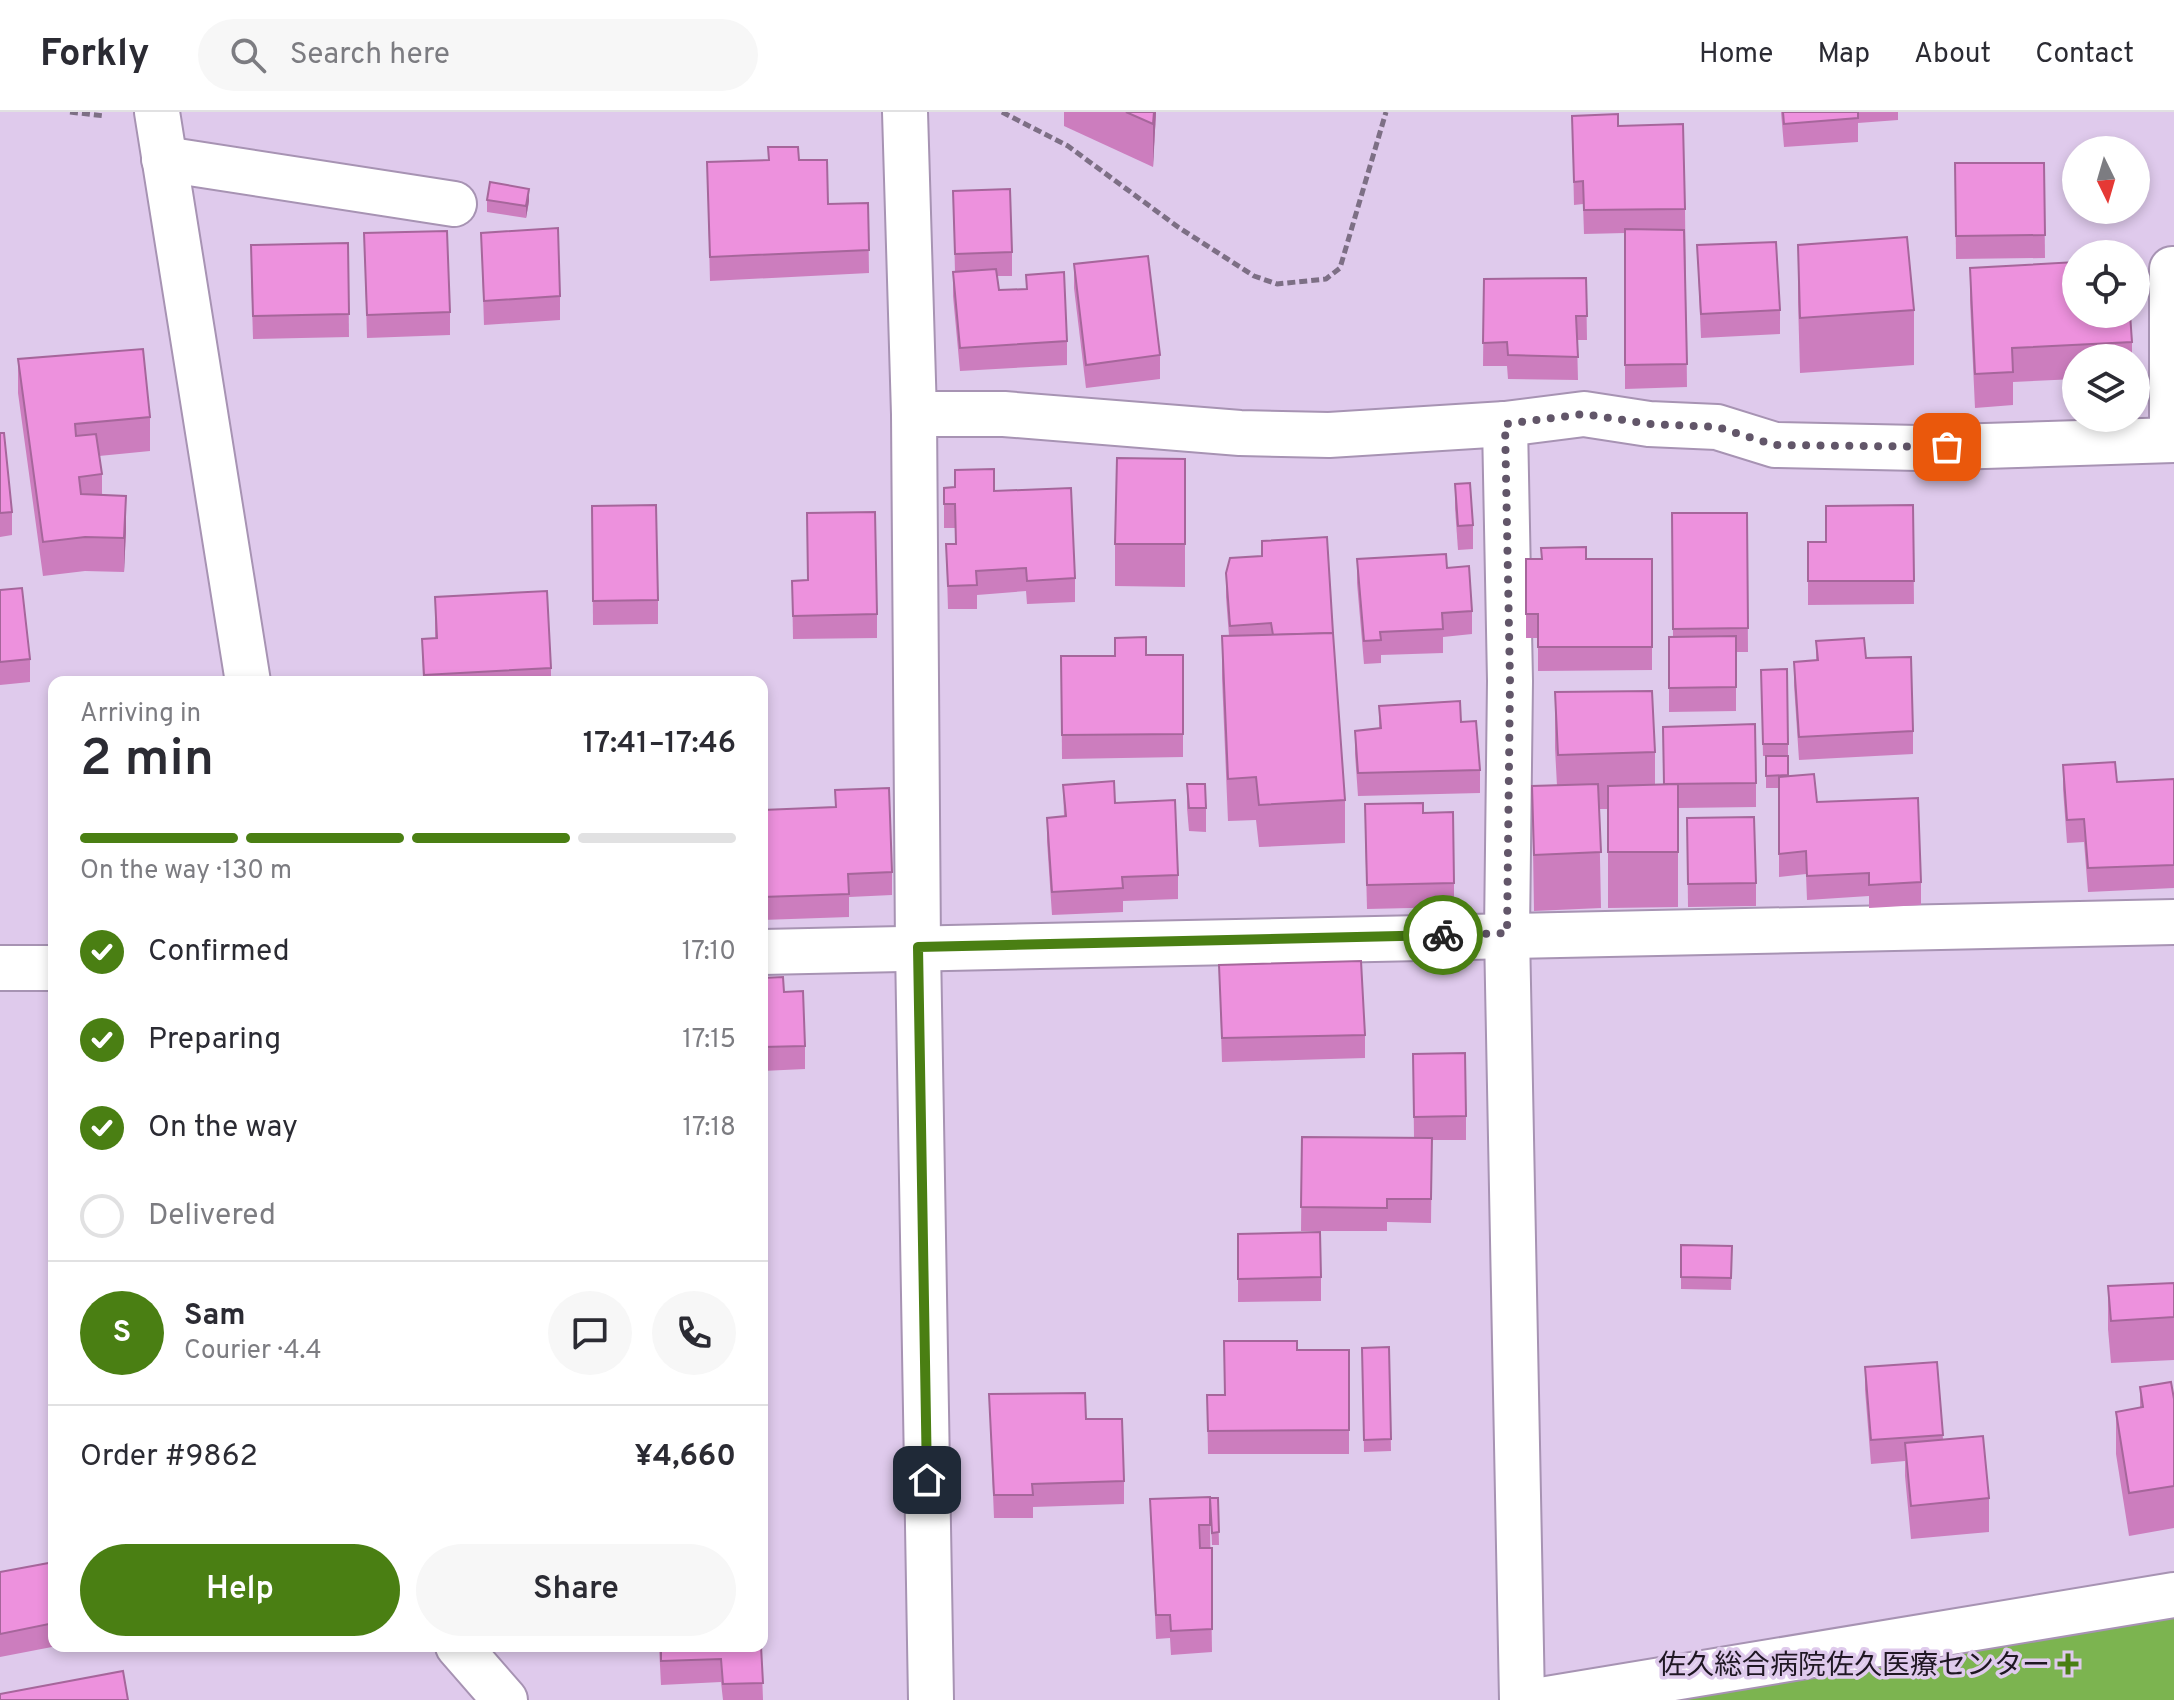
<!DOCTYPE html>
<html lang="en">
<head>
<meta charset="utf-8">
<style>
	:root { --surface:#fff; --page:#f7f7f7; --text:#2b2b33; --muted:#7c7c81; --line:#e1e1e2; --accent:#4a7f13 }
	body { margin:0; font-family:Overpass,"Noto Sans JP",sans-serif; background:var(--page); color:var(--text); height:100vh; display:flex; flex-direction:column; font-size:30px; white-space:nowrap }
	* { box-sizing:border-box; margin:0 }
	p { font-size:26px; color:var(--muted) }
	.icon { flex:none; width:44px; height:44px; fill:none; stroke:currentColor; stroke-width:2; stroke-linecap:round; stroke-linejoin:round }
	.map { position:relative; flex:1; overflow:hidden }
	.details { position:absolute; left:48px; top:564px; width:720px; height:976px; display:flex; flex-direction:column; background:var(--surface); border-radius:16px; box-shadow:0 4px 12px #0003 }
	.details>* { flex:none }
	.needle { width:52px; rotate:175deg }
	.buttons { position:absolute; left:2062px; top:24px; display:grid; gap:16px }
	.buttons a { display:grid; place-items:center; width:88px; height:88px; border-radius:50%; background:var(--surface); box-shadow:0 4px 12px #0003; font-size:40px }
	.pin { position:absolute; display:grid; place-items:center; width:68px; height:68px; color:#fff; margin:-34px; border-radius:16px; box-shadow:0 4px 12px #0006 }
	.courier { position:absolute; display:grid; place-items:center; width:80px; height:80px; margin:-40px; border:6px solid #4a7f13; border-radius:50%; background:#fff; color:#222; box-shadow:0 2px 10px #0007 }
	.headline em { font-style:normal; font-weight:600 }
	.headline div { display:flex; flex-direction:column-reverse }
	.headline { display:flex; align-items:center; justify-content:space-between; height:136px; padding:0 32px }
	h1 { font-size:52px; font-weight:600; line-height:60px }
	.bar { display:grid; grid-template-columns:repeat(4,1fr); gap:12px 8px; align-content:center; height:96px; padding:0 32px }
	.bar i { height:10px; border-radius:6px; background:var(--line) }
	.bar .on { background:var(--accent) }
	.bar p { grid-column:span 4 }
	.line { display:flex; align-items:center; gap:20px; padding:0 32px; border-top:2px solid var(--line) }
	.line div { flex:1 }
	.round { display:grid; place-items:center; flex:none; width:84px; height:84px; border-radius:42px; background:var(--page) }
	ol { padding:0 32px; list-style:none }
	li { display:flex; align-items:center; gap:24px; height:88px }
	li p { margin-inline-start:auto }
	li .icon { padding:8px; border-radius:50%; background:var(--accent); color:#fff; stroke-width:4 }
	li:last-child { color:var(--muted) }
	li i { width:44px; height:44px; border:4px solid var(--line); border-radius:50% }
	.primary-button { display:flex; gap:16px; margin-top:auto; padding:16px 32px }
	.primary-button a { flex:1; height:92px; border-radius:48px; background:var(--accent); color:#fff; font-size:32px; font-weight:600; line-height:92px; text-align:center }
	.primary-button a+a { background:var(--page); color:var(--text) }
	header { display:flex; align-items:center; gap:48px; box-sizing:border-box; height:112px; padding:0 40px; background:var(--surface); border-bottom:2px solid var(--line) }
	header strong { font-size:38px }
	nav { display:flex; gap:44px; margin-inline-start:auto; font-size:28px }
	.search { width:560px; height:72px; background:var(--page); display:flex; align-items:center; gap:20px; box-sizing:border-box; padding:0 28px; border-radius:44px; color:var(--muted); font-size:30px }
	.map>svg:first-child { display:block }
</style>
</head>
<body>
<header>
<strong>Forkly</strong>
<div class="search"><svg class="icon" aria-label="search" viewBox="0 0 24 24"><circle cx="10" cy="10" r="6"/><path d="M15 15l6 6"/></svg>Search here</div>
<nav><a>Home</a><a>Map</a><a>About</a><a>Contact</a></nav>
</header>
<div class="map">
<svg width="2174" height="1588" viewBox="0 0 2174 1588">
	<rect width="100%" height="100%" fill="#dfcaec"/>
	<polygon fill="#7cb450" points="2174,1506 2174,1588 1659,1588"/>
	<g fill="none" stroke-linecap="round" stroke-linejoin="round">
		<defs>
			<g id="minor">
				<polyline points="157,0 248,570"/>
				<polyline points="905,0 914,302 918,835 931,1588"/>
				<polyline points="164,47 454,92"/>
				<polyline points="2172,157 2172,328"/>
				<polyline points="914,302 1004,302 1240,321 1329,323 1505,312 1584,302 1649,312 1717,315 1775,333 1919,336 2174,328"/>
				<polyline points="1505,312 1510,569 1507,821 1522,1588"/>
				<polyline points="762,840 2174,810"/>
				<polyline points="0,856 54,856"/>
				<polyline points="458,1534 505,1588"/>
				<polyline points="1541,1588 2174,1483"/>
			</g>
		</defs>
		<use href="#minor" stroke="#a793b3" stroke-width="48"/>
		<g stroke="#7d6f85" stroke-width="5" stroke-dasharray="8 4" stroke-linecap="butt">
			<polyline points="70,0 105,4"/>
			<polyline points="1002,0 1068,34 1178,115 1254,164 1277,172 1326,167 1340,156 1386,0"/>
		</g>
		<use href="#minor" stroke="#fff" stroke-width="44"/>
	</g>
	<g fill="#cc7dbe">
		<polygon points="1064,0 1156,0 1153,55 1064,14"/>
		<polygon points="1781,0 1898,0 1898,8 1858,11 1858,30 1784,35"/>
		<polygon points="1572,4 1618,14 1685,97 1687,275 1625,277 1625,121 1584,122 1583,92 1574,93"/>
		<polygon points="799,48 828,92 868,91 869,161 710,169 707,50"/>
		<polygon points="1955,51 2044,51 2045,146 1956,147"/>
		<polygon points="953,79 1012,140 1012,164 997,164 999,178 1026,177 1026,163 1067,229 1067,253 960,259 953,184 953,160 955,160"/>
		<polygon points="487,88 529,89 526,106 487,100"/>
		<polygon points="364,121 450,200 450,223 367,226"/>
		<polygon points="481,121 560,184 560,208 484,213"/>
		<polygon points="348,131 349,225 253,227 251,157"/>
		<polygon points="1697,133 1780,198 1780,222 1701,226"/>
		<polygon points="1798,133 1914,198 1914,253 1800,261 1798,189"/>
		<polygon points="1074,152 1160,243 1160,267 1086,276 1074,176"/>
		<polygon points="1970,156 2132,230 2132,246 2076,246 2076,267 2013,270 2013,293 1975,296 1970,189"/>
		<polygon points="1586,166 1587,228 1577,228 1578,268 1508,267 1507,254 1483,254 1484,167"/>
		<polygon points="18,247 150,305 150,339 99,344 102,362 102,383 126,418 124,460 85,459 43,464 18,281"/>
		<polygon points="0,321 12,400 12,423 0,425"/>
		<polygon points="1185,347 1185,475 1115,474 1115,432"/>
		<polygon points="955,358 994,379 1075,466 1075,490 1027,492 1026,479 977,483 977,497 948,497 946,432 955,432 955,416 944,416 944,376 955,375"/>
		<polygon points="1455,372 1473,413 1473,437 1458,438 1455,396"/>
		<polygon points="1913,393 1914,492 1808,493 1808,430 1826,430"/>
		<polygon points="592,394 658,488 658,512 593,513"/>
		<polygon points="1672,401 1747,401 1748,540 1736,540 1736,599 1669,600 1669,525 1673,525"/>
		<polygon points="1357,447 1447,456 1472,499 1472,522 1443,525 1443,541 1381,543 1381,551 1364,552 1357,471"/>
		<polygon points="1526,447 1652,447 1652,558 1538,559 1538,526 1526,526"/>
		<polygon points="1226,461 1333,521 1345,688 1345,731 1259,735 1256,708 1228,709 1222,566 1222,524 1229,524 1226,485"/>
		<polygon points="792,469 877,502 877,526 793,527"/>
		<polygon points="0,478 30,547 30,570 0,573"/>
		<polygon points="435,485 551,556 551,570 423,570 422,527 435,526"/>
		<polygon points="1816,529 1866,546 1913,619 1913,642 1799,648 1794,573 1794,550 1816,548"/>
		<polygon points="1183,543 1183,645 1062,647 1061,544"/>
		<polygon points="1761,558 1788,632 1788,664 1817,690 1921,770 1921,793 1869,796 1869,784 1807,788 1806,762 1779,765 1779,676 1766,676 1766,644 1763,644"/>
		<polygon points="1555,580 1655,640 1655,672 1756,671 1756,695 1678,696 1678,795 1608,796 1608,697 1599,697 1601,796 1534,799 1532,674 1557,674 1555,636"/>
		<polygon points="1379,594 1461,610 1480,658 1480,681 1358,684 1355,642 1355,619 1379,617"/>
		<polygon points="2063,653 2117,670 2174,667 2174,776 2088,780 2084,730 2067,731 2063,677"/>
		<polygon points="1187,672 1206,696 1206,720 1189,719 1187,696"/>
		<polygon points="1063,673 1115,691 1178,763 1178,787 1123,789 1123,800 1052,803 1047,729 1047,706 1064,704"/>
		<polygon points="835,678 892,760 892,783 849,785 849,805 762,808 762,698 835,696"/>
		<polygon points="1423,701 1454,771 1454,795 1367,797 1365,716"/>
		<polygon points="1687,706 1756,771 1756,794 1688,795"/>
		<polygon points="1219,853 1365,923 1365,946 1222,950"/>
		<polygon points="762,866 805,934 805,957 762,959"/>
		<polygon points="1413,942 1466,1004 1466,1028 1432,1028 1431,1111 1387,1110 1387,1119 1301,1119 1302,1025 1414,1026"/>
		<polygon points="1238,1122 1321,1165 1321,1189 1238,1190"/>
		<polygon points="1681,1133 1732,1134 1731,1178 1681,1177"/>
		<polygon points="54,1171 54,1218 53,1218 50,1172"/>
		<polygon points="2174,1171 2174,1248 2111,1251 2108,1217 2108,1174"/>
		<polygon points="1389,1235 1391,1339 1364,1340 1362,1236"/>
		<polygon points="1297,1238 1349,1238 1349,1342 1208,1342 1207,1283 1225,1283"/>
		<polygon points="1937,1250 1943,1327 1989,1386 1989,1420 1911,1427 1905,1364 1905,1349 1871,1352 1865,1278 1865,1255"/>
		<polygon points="2140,1275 2174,1287 2174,1416 2129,1424 2116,1342 2116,1300 2140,1296"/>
		<polygon points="989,1282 1086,1307 1124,1369 1124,1392 1033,1395 1033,1406 994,1406"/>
		<polygon points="1210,1386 1218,1386 1219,1433 1212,1433"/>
		<polygon points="1150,1387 1210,1413 1212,1540 1171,1543 1170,1526 1156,1527"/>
		<polygon points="54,1450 54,1534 57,1534 0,1545 0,1460"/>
		<polygon points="659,1534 761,1534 763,1588 723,1588 721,1570 661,1573"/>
	</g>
	<g fill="#a6669b">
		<polygon points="1154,0 1156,0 1153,55 1153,12"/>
		<polygon points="529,77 529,89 526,106 526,94"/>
		<polygon points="126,384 126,418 124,460 124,426"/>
	</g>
	<g fill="#ed91dd" stroke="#a6669b" stroke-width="2">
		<polygon points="1126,0 1154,0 1153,12"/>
		<polygon points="1783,0 1858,0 1858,6 1784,12"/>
		<polygon points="1618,2 1618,14 1683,12 1685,97 1584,98 1583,69 1574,70 1572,4"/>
		<polygon points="768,35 798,35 799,48 827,48 828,92 868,91 869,138 710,145 707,50 769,48"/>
		<polygon points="1955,51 2044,51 2045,123 1956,124"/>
		<polygon points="490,70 529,77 526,94 487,88"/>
		<polygon points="1010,77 1012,140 955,142 953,79"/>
		<polygon points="558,116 560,184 484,189 481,121"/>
		<polygon points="1625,117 1684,118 1687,252 1625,253"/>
		<polygon points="447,119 450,200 367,203 364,121"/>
		<polygon points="1907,125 1914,198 1800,206 1798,133"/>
		<polygon points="1776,130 1780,198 1701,202 1697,133"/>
		<polygon points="348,131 349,202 253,204 251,133"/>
		<polygon points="1148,144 1160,243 1086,253 1074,152"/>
		<polygon points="2076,150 2076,202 2130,202 2132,230 2012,236 2013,260 1975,262 1970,156"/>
		<polygon points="996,157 999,178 1027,177 1026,163 1064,160 1067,229 960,236 953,160"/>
		<polygon points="1586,166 1587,204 1576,204 1578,245 1508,243 1507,230 1483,231 1484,167"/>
		<polygon points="143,237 150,305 75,312 76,324 96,322 102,362 79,365 81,382 126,384 124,426 85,425 43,430 18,247"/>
		<polygon points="0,321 4,321 12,400 0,401"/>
		<polygon points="1117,346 1185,347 1185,432 1115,432"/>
		<polygon points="994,357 994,379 1071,376 1075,466 1027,469 1026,456 976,459 977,473 948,474 946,432 956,432 955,392 944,392 944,376 955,375 955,358"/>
		<polygon points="1470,371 1473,413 1458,414 1455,372"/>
		<polygon points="656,393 658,488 593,489 592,394"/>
		<polygon points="1913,393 1914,469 1808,469 1808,430 1826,430 1826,394"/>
		<polygon points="875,400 877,502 793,504 792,469 808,468 807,401"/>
		<polygon points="1672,401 1747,401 1748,516 1673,517"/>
		<polygon points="1327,425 1333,521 1273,523 1271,511 1230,514 1226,461 1230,446 1262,444 1262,429"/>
		<polygon points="1586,435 1586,447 1652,447 1652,535 1538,535 1538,502 1526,502 1526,447 1542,447 1541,436"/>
		<polygon points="1446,442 1447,456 1469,454 1472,499 1442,501 1443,517 1380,520 1381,528 1364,529 1357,447"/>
		<polygon points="22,476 30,547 0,550 0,478"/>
		<polygon points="547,479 551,556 424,563 422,527 437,526 435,485"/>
		<polygon points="1333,521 1345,688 1259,693 1256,665 1228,667 1222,524"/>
		<polygon points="1736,524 1736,575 1669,576 1669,525"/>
		<polygon points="1146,525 1146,543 1183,543 1183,622 1062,623 1061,544 1115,544 1115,526"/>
		<polygon points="1864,526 1866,546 1911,545 1913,619 1799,625 1794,550 1818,548 1816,529"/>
		<polygon points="1787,557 1788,632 1763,632 1761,558"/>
		<polygon points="1652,579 1655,640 1558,643 1555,580"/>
		<polygon points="1460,589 1461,610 1476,609 1480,658 1358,661 1355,619 1381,616 1379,594"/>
		<polygon points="1755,612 1756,671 1664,672 1663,615"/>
		<polygon points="1766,644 1788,644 1788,663 1766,664"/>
		<polygon points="2115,650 2117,670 2174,667 2174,753 2088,756 2084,707 2067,708 2063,653"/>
		<polygon points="1814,662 1817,690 1918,686 1921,770 1869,773 1869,761 1807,764 1806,739 1779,742 1779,665"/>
		<polygon points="1114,669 1115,691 1175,688 1178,763 1122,765 1123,776 1052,780 1047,706 1066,704 1063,673"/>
		<polygon points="1187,672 1205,672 1206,696 1189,696"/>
		<polygon points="1598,672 1601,740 1534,743 1532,674"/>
		<polygon points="1678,672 1678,740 1608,740 1608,674"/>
		<polygon points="889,676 892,760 848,762 849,782 762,785 762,698 836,695 835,678"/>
		<polygon points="1423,691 1423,701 1453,700 1454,771 1367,773 1365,692"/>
		<polygon points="1754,705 1756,771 1688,772 1687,706"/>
		<polygon points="1361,849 1365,923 1222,926 1219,853"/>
		<polygon points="783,865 784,880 803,879 805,934 762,935 762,866"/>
		<polygon points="1465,941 1466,1004 1414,1005 1413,942"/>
		<polygon points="1302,1025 1432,1026 1431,1087 1387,1087 1387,1096 1301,1095"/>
		<polygon points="1320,1120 1321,1165 1238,1167 1238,1122"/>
		<polygon points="1681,1133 1732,1134 1731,1166 1681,1165"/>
		<polygon points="54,1171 54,1206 53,1206 50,1172"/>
		<polygon points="2174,1171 2174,1205 2111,1209 2108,1174"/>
		<polygon points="1224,1229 1297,1229 1297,1238 1349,1238 1349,1318 1208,1319 1207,1283 1225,1283"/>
		<polygon points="1389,1235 1391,1327 1364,1328 1362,1236"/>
		<polygon points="1937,1250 1943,1323 1871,1328 1865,1255"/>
		<polygon points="2171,1270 2174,1287 2174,1374 2129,1381 2116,1300 2143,1295 2140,1275"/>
		<polygon points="1085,1281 1086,1307 1122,1307 1124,1369 1032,1372 1033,1383 994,1383 989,1282"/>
		<polygon points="1983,1324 1989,1386 1911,1394 1905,1331"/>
		<polygon points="1210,1385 1210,1413 1199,1413 1200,1436 1212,1436 1212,1517 1171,1519 1170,1503 1156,1503 1150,1387"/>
		<polygon points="1210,1386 1218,1386 1219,1420 1212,1421"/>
		<polygon points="54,1450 54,1511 0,1522 0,1460"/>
		<polygon points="661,1534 761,1534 763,1571 723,1572 721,1547 661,1549"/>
		<polygon points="123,1559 128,1588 0,1588 0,1582"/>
	</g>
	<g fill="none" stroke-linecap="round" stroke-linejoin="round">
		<polyline stroke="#625669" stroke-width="8" stroke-dasharray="0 14.4" points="1443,823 1507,821 1510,569 1505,312 1584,302 1649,312 1717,315 1775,333 1947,335"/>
		<polyline stroke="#4a7f13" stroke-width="10" points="927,1368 918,835 1443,823"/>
	</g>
	<path fill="#4a7f13" stroke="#dfcaec" stroke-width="3" d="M2064 1540h8v8h8v8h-8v8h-8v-8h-8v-8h8z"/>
	<g text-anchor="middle" stroke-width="7" stroke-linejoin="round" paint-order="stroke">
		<g font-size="28" fill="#1f1723" stroke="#dfcaec" text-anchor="end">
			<text x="2050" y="1562">佐久総合病院佐久医療センター</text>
		</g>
	</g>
</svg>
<div class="buttons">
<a><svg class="needle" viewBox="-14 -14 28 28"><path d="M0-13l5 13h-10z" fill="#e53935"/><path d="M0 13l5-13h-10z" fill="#7c7c81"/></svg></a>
<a><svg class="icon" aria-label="locate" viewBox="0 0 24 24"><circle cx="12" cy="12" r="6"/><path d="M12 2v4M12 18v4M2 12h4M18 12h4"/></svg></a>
<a><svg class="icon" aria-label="layers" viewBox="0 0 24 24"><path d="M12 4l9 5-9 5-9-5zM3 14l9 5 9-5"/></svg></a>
</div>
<div class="pin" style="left:1947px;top:335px;background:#ea580c"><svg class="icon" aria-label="bag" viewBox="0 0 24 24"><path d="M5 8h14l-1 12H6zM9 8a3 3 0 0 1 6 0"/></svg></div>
<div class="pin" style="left:927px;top:1368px;background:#1f2937"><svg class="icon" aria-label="home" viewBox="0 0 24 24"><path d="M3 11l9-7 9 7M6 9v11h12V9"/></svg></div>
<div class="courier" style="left:1443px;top:823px"><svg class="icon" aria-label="bike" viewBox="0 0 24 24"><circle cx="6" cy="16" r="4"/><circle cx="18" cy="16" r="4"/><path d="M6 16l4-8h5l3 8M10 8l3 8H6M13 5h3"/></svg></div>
<section class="details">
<div class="headline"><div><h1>2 min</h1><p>Arriving in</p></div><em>17:41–17:46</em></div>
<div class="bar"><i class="on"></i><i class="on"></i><i class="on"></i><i></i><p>On the way · 130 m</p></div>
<ol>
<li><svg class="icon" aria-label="check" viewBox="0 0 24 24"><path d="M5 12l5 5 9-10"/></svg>Confirmed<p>17:10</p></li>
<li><svg class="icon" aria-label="check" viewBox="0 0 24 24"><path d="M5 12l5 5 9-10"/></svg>Preparing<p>17:15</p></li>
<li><svg class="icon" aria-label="check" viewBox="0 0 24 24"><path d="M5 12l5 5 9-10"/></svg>On the way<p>17:18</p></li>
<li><i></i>Delivered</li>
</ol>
<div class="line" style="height:144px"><b class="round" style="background:var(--accent);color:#fff">S</b><div><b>Sam</b><p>Courier · 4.4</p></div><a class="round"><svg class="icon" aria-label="chat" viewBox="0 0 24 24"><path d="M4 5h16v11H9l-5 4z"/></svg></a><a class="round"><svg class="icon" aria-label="phone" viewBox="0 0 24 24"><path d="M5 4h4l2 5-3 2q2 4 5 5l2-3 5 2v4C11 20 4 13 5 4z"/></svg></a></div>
<div class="line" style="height:104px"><div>Order #9862</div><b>¥4,660</b></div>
<div class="primary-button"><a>Help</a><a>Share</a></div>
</section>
</div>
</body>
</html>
